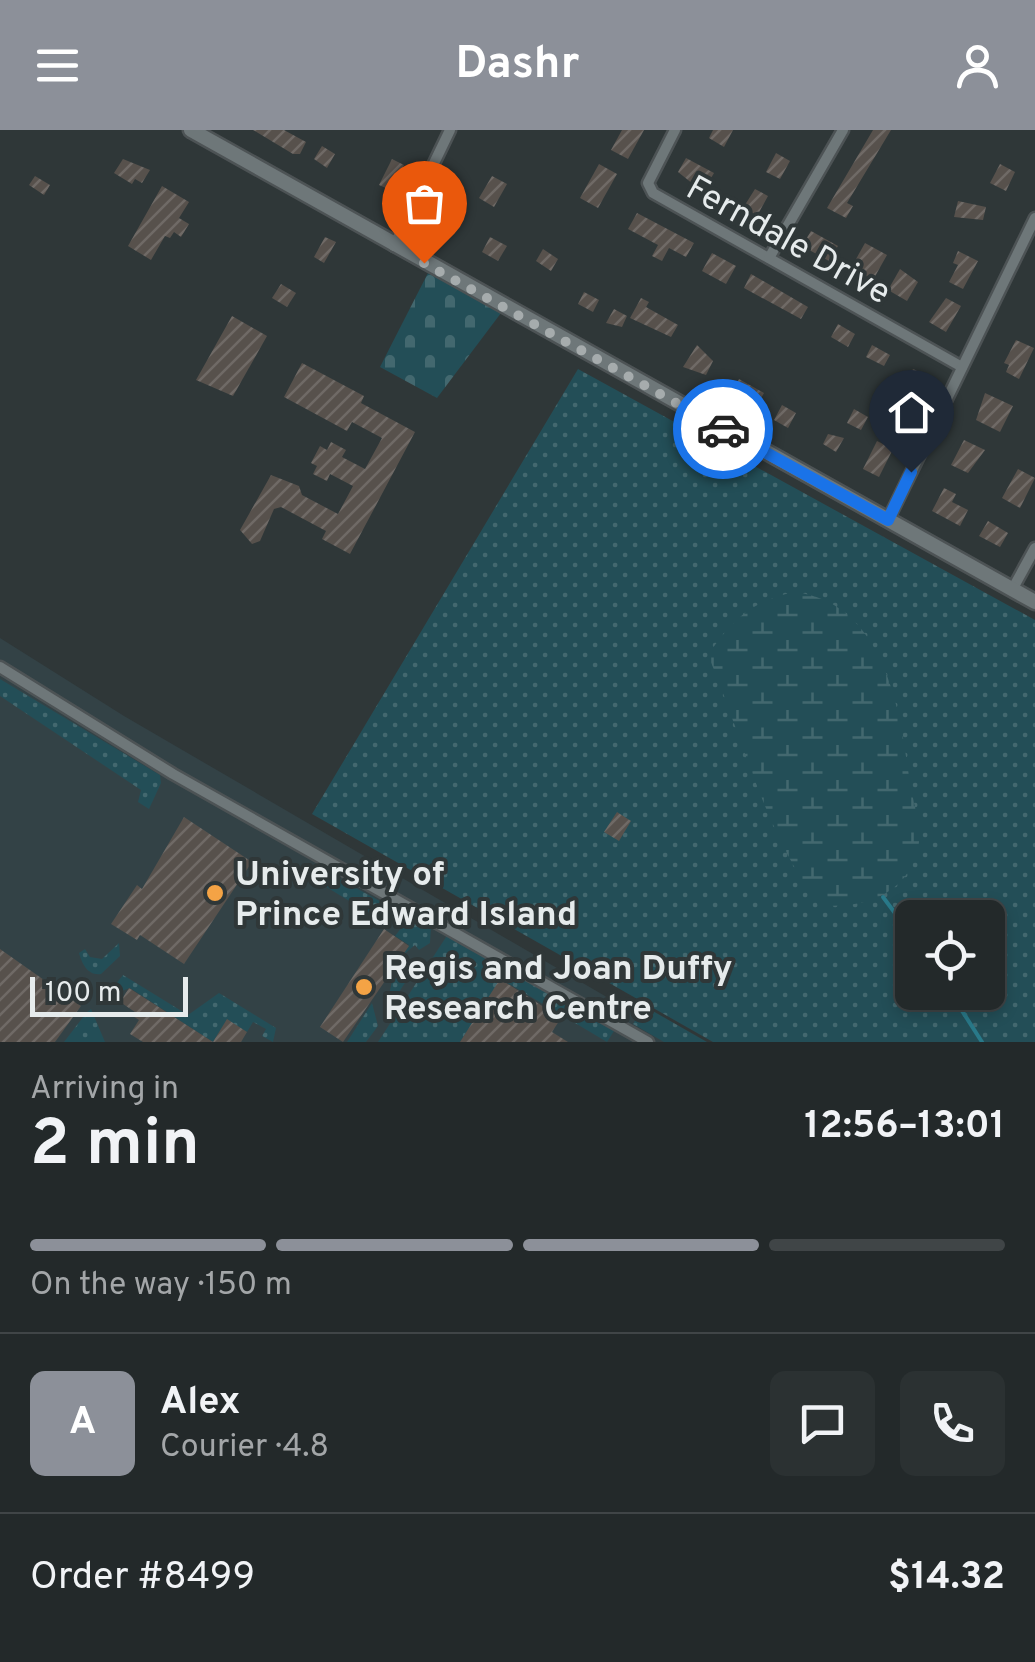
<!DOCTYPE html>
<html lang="en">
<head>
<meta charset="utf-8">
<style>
	:root { --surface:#23292a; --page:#2b3132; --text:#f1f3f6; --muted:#a3a6a8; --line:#404547; --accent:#8c9099 }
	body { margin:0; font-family:Overpass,sans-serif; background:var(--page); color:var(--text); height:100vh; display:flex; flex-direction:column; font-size:38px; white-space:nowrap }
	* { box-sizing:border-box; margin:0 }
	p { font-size:32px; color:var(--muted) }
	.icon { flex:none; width:55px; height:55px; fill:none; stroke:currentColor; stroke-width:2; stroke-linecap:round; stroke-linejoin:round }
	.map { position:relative; height:912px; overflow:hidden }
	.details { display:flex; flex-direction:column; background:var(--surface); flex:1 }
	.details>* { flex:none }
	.buttons { position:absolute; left:895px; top:770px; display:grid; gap:20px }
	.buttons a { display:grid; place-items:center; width:110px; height:110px; border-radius:15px; background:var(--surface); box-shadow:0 5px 15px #0003,0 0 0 2px var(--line); font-size:50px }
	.scale { position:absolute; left:30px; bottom:25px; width:158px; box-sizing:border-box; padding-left:10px; border:5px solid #e6ebec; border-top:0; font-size:28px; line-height:35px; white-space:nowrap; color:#e6ebec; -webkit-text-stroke:8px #2f3738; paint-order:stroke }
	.pin { position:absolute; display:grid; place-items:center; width:85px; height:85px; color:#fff; margin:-102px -42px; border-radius:50% 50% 50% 0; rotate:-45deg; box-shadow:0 0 10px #0007 }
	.pin .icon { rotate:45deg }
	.courier { position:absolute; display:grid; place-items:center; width:100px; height:100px; margin:-50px; border:8px solid #1a73e8; border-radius:50%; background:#fff; color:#222; box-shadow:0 2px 12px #0007 }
	.overview em { font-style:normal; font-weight:700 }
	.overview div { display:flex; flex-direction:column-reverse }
	.overview { display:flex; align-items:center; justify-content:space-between; height:170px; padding:0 30px }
	h1 { font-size:65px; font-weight:700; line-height:75px }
	.bar { display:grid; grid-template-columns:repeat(4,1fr); gap:15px 10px; align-content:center; height:120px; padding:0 30px }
	.bar i { height:12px; border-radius:8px; background:var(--line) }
	.bar .current { background:var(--accent) }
	.bar p { grid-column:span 4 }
	.line { display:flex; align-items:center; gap:25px; padding:0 30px; border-top:2px solid var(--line) }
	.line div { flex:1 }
	.round { display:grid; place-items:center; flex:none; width:105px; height:105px; border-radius:15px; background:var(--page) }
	header { display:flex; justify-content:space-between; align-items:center; height:130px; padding:0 30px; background:var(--accent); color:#fff; font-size:45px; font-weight:700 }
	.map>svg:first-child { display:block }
</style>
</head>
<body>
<header><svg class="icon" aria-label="menu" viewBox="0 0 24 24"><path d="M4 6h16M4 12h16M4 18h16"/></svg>Dashr<svg class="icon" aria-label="person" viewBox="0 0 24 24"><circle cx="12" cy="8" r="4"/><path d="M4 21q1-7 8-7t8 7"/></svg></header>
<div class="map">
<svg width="1035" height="912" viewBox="0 0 1035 912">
	<defs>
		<pattern id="grass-dots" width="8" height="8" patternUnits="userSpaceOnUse" patternTransform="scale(2.5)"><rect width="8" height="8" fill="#234e57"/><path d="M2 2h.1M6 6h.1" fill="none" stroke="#43686f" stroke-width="1.8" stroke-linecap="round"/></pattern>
		<pattern id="wetland-marsh" width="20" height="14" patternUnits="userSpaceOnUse" patternTransform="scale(2.5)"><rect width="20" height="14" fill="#234e57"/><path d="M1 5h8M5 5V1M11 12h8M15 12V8" fill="none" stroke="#43686f"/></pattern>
		<pattern id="cemetery-stones" width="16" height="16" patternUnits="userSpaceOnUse" patternTransform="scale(2.5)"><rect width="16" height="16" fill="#234e57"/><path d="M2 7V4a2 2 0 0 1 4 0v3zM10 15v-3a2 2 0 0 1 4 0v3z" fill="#43686f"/></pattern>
		<pattern id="building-hatch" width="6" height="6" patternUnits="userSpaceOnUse" patternTransform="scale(2.5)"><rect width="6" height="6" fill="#57514c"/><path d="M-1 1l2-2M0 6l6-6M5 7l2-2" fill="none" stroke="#6f6a66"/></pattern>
	</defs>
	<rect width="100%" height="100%" fill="#2f3738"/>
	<polygon fill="#334246" points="0,508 124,586 684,912 0,912"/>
	<g fill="url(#grass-dots)" fill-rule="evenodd">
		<path d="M578 239 1035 490V912H713L312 684ZM912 788H988V862H912Z"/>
		<polygon points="0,549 160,645 161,653 149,679 138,672 141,660 0,566"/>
		<polygon points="316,736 396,780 396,788 382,791 310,747"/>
		<polygon points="411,785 431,796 430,813 419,820 415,815 403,825 409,815 395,806"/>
		<polygon points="448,804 614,901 607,912 501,849 460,912 378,912"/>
		<path d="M119 813 120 826 101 844C88 846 82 834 79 823L85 819 90 827 102 829Z"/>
		<polygon points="417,834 385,884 392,851"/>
		<polygon points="123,845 188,885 219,863 276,898 273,912 262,906 266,899 253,892 247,902 227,890 213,912 130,858 116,863 112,859"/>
		<polygon points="372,873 378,896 366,912 347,912"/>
		<polygon points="644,876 707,912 664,912 633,894"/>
		<polygon points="91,879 105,912 64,912 87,882"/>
	</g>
	<path fill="url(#wetland-marsh)" d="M794 462C882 472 900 575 909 647 912 671 924 700 917 723 903 768 859 779 818 775 762 694 745 614 708 525 733 489 751 472 794 462Z"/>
	<polygon fill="url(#cemetery-stones)" points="428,143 501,183 437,268 380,237"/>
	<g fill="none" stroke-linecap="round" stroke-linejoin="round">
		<g stroke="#297989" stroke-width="4">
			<polyline points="883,767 912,806"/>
			<polyline points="950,862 982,912"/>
		</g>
	</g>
	<g fill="url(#building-hatch)">
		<polygon points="253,0 284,0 306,12 300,24 293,24"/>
		<polygon points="622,0 644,0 628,29 611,20"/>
		<polygon points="713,0 733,0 724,17 709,8"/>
		<polygon points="873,0 891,0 847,73 853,76 846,88 827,78"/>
		<polygon points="322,16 335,24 327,38 314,29"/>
		<polygon points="776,23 790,31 780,49 766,42"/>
		<polygon points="686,28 714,43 703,62 678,42"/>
		<polygon points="123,29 150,40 142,53 135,49 132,54 114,43"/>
		<polygon points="392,29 404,35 401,41 406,44 397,63 379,55"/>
		<polygon points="599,34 617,44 598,78 580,68"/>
		<polygon points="1000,34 1015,42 1006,61 990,53"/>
		<polygon points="35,46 50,55 44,65 29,55"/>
		<polygon points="492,46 507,54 494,77 479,68"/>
		<polygon points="162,56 189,72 179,88 189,94 181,107 174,102 170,108 165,106 151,130 128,116"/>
		<polygon points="755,59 768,66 757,86 752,83 748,91 738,86"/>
		<polygon points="958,71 986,77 983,90 954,87"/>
		<polygon points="440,78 452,84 442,106 429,99"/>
		<polygon points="637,83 694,113 686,127 669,118 662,131 652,126 658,115 628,99"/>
		<polygon points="811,101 838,116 829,131 802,116"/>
		<polygon points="325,107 336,112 324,133 314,127"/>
		<polygon points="490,107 507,116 498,131 482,122"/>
		<polygon points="865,113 887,125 873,150 851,138"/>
		<polygon points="543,119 558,129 551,141 536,131"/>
		<polygon points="958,121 978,131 963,159 949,152 958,135 953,133"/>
		<polygon points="712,123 736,136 726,154 702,141"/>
		<polygon points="900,139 918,152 907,171 888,160"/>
		<polygon points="751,144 808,177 801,189 744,158"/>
		<polygon points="281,154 296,163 287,177 272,168"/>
		<polygon points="584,162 599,170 593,182 578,174"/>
		<polygon points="641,168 649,172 646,177 678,195 671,207 630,188"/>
		<polygon points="946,168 961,176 946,202 929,192"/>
		<polygon points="614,179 627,186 622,197 606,193"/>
		<polygon points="232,186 267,206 233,266 196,250"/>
		<polygon points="838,194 855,204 848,217 831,207"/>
		<polygon points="1016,210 1034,218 1019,249 1006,242 1009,235 1004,233"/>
		<polygon points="697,215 713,231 706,245 683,237"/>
		<polygon points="872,215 890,225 884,236 866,227"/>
		<polygon points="302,233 364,266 361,273 415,302 350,424 322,409 326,401 281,377 274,379 260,411 252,414 240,400 271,345 299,356 302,365 338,384 353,356 330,344 327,351 313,344 317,336 311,333 320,316 327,320 331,312 346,320 342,327 365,339 382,308 352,292 347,301 284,267"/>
		<polygon points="913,239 928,246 917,268 902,260"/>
		<polygon points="739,249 764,263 756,277 730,265"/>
		<polygon points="985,263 1013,276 1000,302 976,290"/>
		<polygon points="782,275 796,283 788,298 774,290"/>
		<polygon points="854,279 868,287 861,300 847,293"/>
		<polygon points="828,304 844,308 836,322 823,314"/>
		<polygon points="964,310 985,320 968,343 951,335"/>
		<polygon points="877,311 893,319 879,347 863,339"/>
		<polygon points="1018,339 1035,348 1020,378 1002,368"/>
		<polygon points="944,358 956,364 952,372 968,380 960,396 932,381"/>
		<polygon points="988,391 1008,403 1000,417 979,406"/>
		<polygon points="617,682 631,691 619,711 604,702"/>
		<polygon points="184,687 252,732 184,834 140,805 137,810 111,794 137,755 142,759"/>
		<polygon points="384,799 409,816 343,912 320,897"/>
		<polygon points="0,819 81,876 55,912 0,912"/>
		<polygon points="500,849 561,888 552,902 568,912 460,912"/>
		<polygon points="129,858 213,912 227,889 247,902 241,912 143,912 130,904 139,890 133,886 135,882 120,872"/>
	</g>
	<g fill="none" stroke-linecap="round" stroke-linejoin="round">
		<defs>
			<g id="minor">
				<polyline points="675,0 648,53 653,63 962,237"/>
				<polyline points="394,116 450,0"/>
				<polyline points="769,128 843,0"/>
				<polyline points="888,390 1035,88"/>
				<polyline points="1012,460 1035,418"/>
				<polyline points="0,537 173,644 648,912"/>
			</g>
			<polyline id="tertiary" points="191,0 1035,472"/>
		</defs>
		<use href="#minor" stroke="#4d5355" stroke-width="15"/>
		<use href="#tertiary" stroke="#4d5355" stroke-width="19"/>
		<use href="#minor" stroke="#6e7779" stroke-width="10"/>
		<use href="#tertiary" stroke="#6e7779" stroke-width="14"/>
	</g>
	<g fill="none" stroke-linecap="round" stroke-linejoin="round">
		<polyline stroke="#a6acad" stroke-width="10" stroke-dasharray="0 18" points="424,133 723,299"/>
		<polyline stroke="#1a73e8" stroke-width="12" points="723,299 888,390 911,342"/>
	</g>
	<g fill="#f4a345" stroke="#2f3738" stroke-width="4">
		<circle cx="215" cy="763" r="10"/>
		<circle cx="364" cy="857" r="10"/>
	</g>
	<g text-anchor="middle" stroke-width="8" stroke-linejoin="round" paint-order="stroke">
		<g font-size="35" fill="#e6ebec" stroke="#2f3738">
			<text transform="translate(789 109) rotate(29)" y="12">Ferndale Drive</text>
		</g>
		<g font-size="35" font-weight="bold" fill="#e6ebec" stroke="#2f3738" text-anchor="start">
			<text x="235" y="755">University of<tspan x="235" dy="40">Prince Edward Island</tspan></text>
			<text x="384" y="849">Regis and Joan Duffy<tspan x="384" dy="40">Research Centre</tspan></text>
		</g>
	</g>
</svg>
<div class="buttons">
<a><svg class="icon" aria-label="locate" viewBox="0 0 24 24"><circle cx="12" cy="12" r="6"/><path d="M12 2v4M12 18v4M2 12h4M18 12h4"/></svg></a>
</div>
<div class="scale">100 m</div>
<div class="pin" style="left:424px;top:133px;background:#ea580c"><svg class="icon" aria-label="bag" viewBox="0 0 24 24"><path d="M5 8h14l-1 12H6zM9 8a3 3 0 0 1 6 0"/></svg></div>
<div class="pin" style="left:911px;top:342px;background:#1f2937"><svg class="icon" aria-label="home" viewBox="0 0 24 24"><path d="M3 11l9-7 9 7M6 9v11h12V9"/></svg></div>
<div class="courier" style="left:723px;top:299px"><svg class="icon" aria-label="car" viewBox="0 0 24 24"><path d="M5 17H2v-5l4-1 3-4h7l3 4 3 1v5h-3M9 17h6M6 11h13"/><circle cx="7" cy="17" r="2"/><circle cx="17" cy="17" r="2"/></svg></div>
</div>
<section class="details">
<div class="overview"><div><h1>2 min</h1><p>Arriving in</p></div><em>12:56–13:01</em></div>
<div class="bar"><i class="current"></i><i class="current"></i><i class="current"></i><i></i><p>On the way · 150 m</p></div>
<div class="line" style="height:180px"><b class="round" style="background:var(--accent);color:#fff">A</b><div><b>Alex</b><p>Courier · 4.8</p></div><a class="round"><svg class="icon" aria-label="chat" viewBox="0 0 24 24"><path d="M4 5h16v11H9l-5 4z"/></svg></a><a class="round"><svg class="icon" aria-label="phone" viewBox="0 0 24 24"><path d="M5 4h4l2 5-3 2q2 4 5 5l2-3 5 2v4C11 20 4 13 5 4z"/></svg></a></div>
<div class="line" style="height:130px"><div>Order #8499</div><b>$14.32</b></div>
</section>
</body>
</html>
